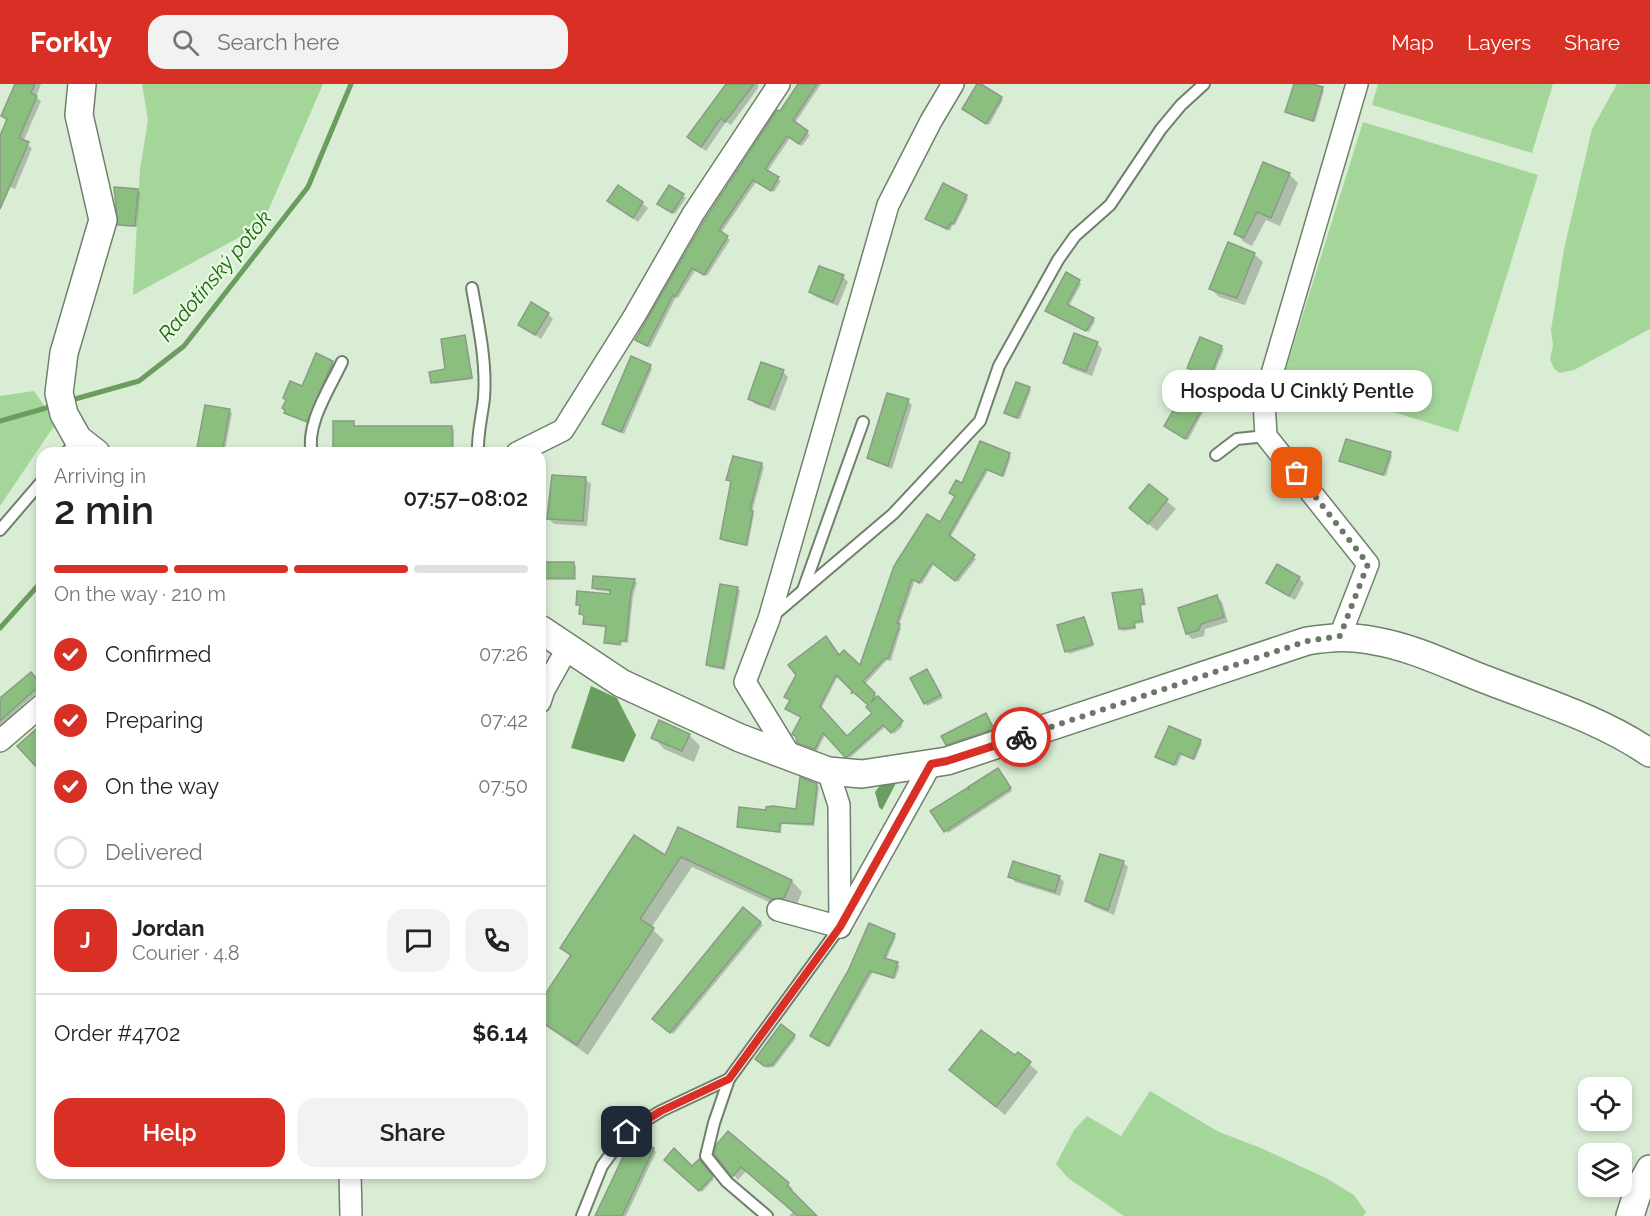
<!DOCTYPE html>
<html lang="en">
<head>
<meta charset="utf-8">
<style>
	:root { --surface:#fff; --page:#f2f2f2; --text:#222; --muted:#767676; --line:#e0e0e0; --accent:#d93025 }
	body { margin:0; font-family:Raleway,sans-serif; background:var(--page); color:var(--text); height:100vh; display:flex; flex-direction:column; font-size:22px; white-space:nowrap }
	* { box-sizing:border-box; margin:0 }
	p { font-size:20px; color:var(--muted) }
	.icon { flex:none; width:33px; height:33px; fill:none; stroke:currentColor; stroke-width:2; stroke-linecap:round; stroke-linejoin:round }
	.map { position:relative; flex:1; overflow:hidden }
	.details { position:absolute; left:36px; top:363px; width:510px; height:732px; display:flex; flex-direction:column; background:var(--surface); border-radius:18px; box-shadow:0 3px 9px #0003 }
	.details>* { flex:none }
	.controls { position:absolute; left:1578px; top:993px; display:grid; gap:12px }
	.controls a { display:grid; place-items:center; width:54px; height:54px; border-radius:12px; background:var(--surface); box-shadow:0 3px 9px #0003; font-size:30px }
	.pin { position:absolute; display:grid; place-items:center; width:51px; height:51px; color:#fff; margin:-26px; border-radius:12px; box-shadow:0 3px 9px #0006 }
	.courier { position:absolute; display:grid; place-items:center; width:60px; height:60px; margin:-30px; border:4px solid #d93025; border-radius:50%; background:#fff; color:#222; box-shadow:0 2px 8px #0007 }
	.bubble { position:absolute; height:42px; border-radius:18px; background:var(--surface); box-shadow:0 3px 9px #0003; font-size:20px; font-weight:600; line-height:42px; text-align:center }
	.overview em { font-style:normal; font-weight:600 }
	.overview div { display:flex; flex-direction:column-reverse }
	.overview { display:flex; align-items:center; justify-content:space-between; height:102px; padding:0 18px }
	h1 { font-size:39px; font-weight:600; line-height:45px }
	.bar { display:grid; grid-template-columns:repeat(4,1fr); gap:9px 6px; align-content:center; height:72px; padding:0 18px }
	.bar i { height:8px; border-radius:4px; background:var(--line) }
	.bar .current { background:var(--accent) }
	.bar p { grid-column:span 4 }
	.line { display:flex; align-items:center; gap:15px; padding:0 18px; border-top:2px solid var(--line) }
	.line div { flex:1 }
	.round { display:grid; place-items:center; flex:none; width:63px; height:63px; border-radius:18px; background:var(--page) }
	ol { padding:0 18px; list-style:none }
	li { display:flex; align-items:center; gap:18px; height:66px }
	li p { margin-inline-start:auto }
	li .icon { padding:6px; border-radius:50%; background:var(--accent); color:#fff; stroke-width:4 }
	li:last-child { color:var(--muted) }
	li i { width:33px; height:33px; border:3px solid var(--line); border-radius:50% }
	.button { display:flex; gap:12px; margin-top:auto; padding:12px 18px }
	.button a { flex:1; height:69px; border-radius:18px; background:var(--accent); color:#fff; font-size:24px; font-weight:600; line-height:69px; text-align:center }
	.button a+a { background:var(--page); color:var(--text) }
	header { display:flex; align-items:center; gap:36px; box-sizing:border-box; height:84px; padding:0 30px; background:var(--accent); color:#fff }
	header strong { font-size:28px }
	nav { display:flex; gap:33px; margin-inline-start:auto; font-size:21px }
	.search { width:420px; height:54px; background:var(--page); display:flex; align-items:center; gap:15px; box-sizing:border-box; padding:0 21px; border-radius:18px; color:var(--muted); font-size:22px }
	.map>svg:first-child { display:block }
</style>
</head>
<body>
<header>
<strong>Forkly</strong>
<div class="search"><svg class="icon" aria-label="search" viewBox="0 0 24 24"><circle cx="10" cy="10" r="6"/><path d="M15 15l6 6"/></svg>Search here</div>
<nav><a>Map</a><a>Layers</a><a>Share</a></nav>
</header>
<div class="map">
<svg width="1650" height="1132" viewBox="0 0 1650 1132">
	<rect width="100%" height="100%" fill="#d9edd4"/>
	<g fill="#a4d69a">
		<polygon points="142,0 323,0 262,141 133,211 140,85 148,36"/>
		<polygon points="1378,0 1553,0 1532,69 1372,21"/>
		<polygon points="1617,0 1650,0 1650,245 1574,286 1560,289 1554,285 1550,275 1553,261 1551,246 1564,165 1592,45"/>
		<polygon points="1363,38 1538,91 1458,348 1283,294"/>
		<polygon points="34,307 56,339 0,422 0,312"/>
		<polygon points="1150,1007 1219,1048 1261,1064 1326,1094 1354,1111 1366,1128 1363,1132 1124,1132 1068,1094 1056,1080 1074,1046 1087,1032 1121,1052"/>
	</g>
	<g fill="#6a9d5f">
		<polygon points="591,602 617,614 636,651 624,678 571,664"/>
		<polygon points="889,697 896,699 882,726 879,723 875,708 882,699"/>
	</g>
	<g fill="#0003" fill-rule="evenodd">
		<polygon points="17,0 41,0 36,13 41,17 23,58 32,64 15,105 0,98 0,58 8,37 3,32"/>
		<polygon points="728,0 758,0 758,4 731,41 726,38 706,67 694,58"/>
		<polygon points="800,0 821,0 795,39 810,51 802,62 790,54 767,88 781,97 774,108 756,98 721,149 730,156 707,192 696,185 678,214 676,213 650,264 639,258 636,256"/>
		<polygon points="1295,0 1308,0 1324,6 1315,38 1287,28"/>
		<polygon points="1001,14 1003,16 989,41 966,27"/>
		<polygon points="1289,90 1298,99 1280,142 1266,136 1252,162 1244,158 1236,149"/>
		<polygon points="670,103 686,114 675,130 661,122"/>
		<polygon points="137,106 140,108 137,143 122,142 119,140"/>
		<polygon points="966,112 968,115 955,141 953,140 950,147 929,137"/>
		<polygon points="609,117 642,119 648,124 638,138"/>
		<polygon points="1254,170 1263,178 1245,221 1219,213 1211,205"/>
		<polygon points="843,193 848,198 838,222 816,213 810,208"/>
		<polygon points="1079,198 1081,200 1069,222 1095,237 1089,248 1049,229"/>
		<polygon points="548,230 553,235 541,255 520,240"/>
		<polygon points="464,253 466,255 473,295 435,300 433,298 447,286"/>
		<polygon points="1097,259 1102,265 1092,292 1070,284 1065,278"/>
		<polygon points="1221,263 1224,265 1212,294 1189,284"/>
		<polygon points="332,278 335,280 309,339 288,331 286,326 303,304"/>
		<polygon points="650,282 652,285 624,350 606,342 603,339"/>
		<polygon points="783,288 788,293 775,327 755,320 749,314"/>
		<polygon points="1029,304 1031,306 1020,335 1008,331 1006,329"/>
		<polygon points="908,317 912,321 892,385 873,377 869,373"/>
		<polygon points="1201,326 1203,328 1188,356 1168,344"/>
		<polygon points="229,327 232,329 225,367 232,369 198,369"/>
		<polygon points="353,339 356,343 452,344 454,346 454,369 334,369"/>
		<path d="M981 359 1011 373 1004 393 988 387 950 454 976 475 958 498 934 480 922 500 915 496 899 541 901 544 891 577 887 576 865 600 902 638V643L894 650 886 642 850 674 826 649 817 667 801 660 798 658 802 633 788 615 840 573 860 584 962 401ZM838 592 854 606V611L856 609 870 622 874 629 847 654 821 625Z"/>
		<polygon points="1390,369 1392,372 1386,392 1340,377"/>
		<polygon points="734,373 762,380 764,383 752,428 754,430 748,462 724,457 722,455 732,398 727,396"/>
		<polygon points="585,395 591,400 587,442 554,440 548,434"/>
		<polygon points="1149,402 1176,425 1157,447 1139,432"/>
		<polygon points="540,480 573,480 576,482 576,496 540,496"/>
		<polygon points="594,494 635,497 637,499 633,512 628,559 622,558 621,562 608,560 606,558 608,544 587,541 585,539 585,532 581,530 582,523 578,521 611,511 612,508 596,506 593,504"/>
		<polygon points="1299,494 1304,499 1295,516 1273,504 1268,499"/>
		<polygon points="737,504 740,507 725,586 709,583 707,580"/>
		<polygon points="1141,506 1144,509 1146,521 1141,522 1144,539 1135,540 1136,545 1122,547 1120,544"/>
		<polygon points="1217,513 1222,518 1228,538 1205,545 1204,552 1192,555 1187,550"/>
		<polygon points="1084,534 1094,562 1069,570 1059,542"/>
		<polygon points="540,571 548,578 540,591"/>
		<polygon points="927,587 943,614 927,622 912,595"/>
		<polygon points="31,590 42,604 0,642 0,618"/>
		<polygon points="987,633 995,647 949,662 947,660"/>
		<polygon points="689,651 700,662 694,678 664,665 653,653"/>
		<polygon points="1200,657 1202,659 1195,676 1182,670 1177,682 1159,674"/>
		<polygon points="1000,688 1012,707 948,749 932,727 971,710"/>
		<polygon points="816,701 819,703 814,742 782,740 781,749 741,744 738,742 767,728 797,726"/>
		<polygon points="679,745 792,797 802,808 795,825 784,825 692,783 651,844 664,856 588,971 540,938 540,921 572,873 562,863 665,773"/>
		<polygon points="1123,778 1128,783 1114,831 1092,822 1087,817"/>
		<polygon points="1010,792 1059,793 1064,798 1060,812 1015,798"/>
		<polygon points="743,825 763,841 673,950 654,935"/>
		<polygon points="894,851 896,853 886,876 900,882 895,895 873,888 830,963 814,954"/>
		<polygon points="794,952 796,954 774,983 767,984 759,977"/>
		<polygon points="1018,970 1038,988 1005,1031 951,986 1015,973"/>
		<polygon points="728,1050 788,1100 793,1105 791,1108 815,1132 789,1132 794,1127 746,1087 738,1096 716,1070"/>
		<polygon points="653,1065 656,1068 626,1132 598,1132"/>
		<polygon points="666,1076 692,1084 701,1079 714,1095 702,1108"/>
	</g>
	<g fill="none" stroke-linecap="round" stroke-linejoin="round">
		<g stroke="#6a9d5f" stroke-width="5">
			<polyline points="68,317 139,297 184,262 308,103 351,0"/>
			<polyline points="0,337 53,322"/>
			<polyline points="0,544 42,497"/>
		</g>
	</g>
	<g fill="#8abf7f" stroke="#8a9c86" stroke-width="1.5" fill-rule="evenodd">
		<polygon points="15,0 35,0 31,9 37,12 19,54 29,58 0,125 0,52 7,35 1,32"/>
		<polygon points="726,0 754,0 725,38 721,34 701,63 687,53"/>
		<polygon points="798,0 817,0 793,36 808,47 799,60 787,52 765,85 779,93 771,107 753,96 719,146 728,152 704,191 692,184 675,213 673,211 647,262 635,256 704,137 777,26 780,27"/>
		<polygon points="977,0 981,0 1002,13 986,40 962,25"/>
		<polygon points="1294,0 1313,0 1323,3 1313,37 1285,28"/>
		<polygon points="1263,78 1290,89 1271,134 1257,128 1244,154 1234,150"/>
		<polygon points="943,99 967,111 953,140 951,139 947,145 925,135"/>
		<polygon points="618,101 643,118 633,134 607,117"/>
		<polygon points="669,101 684,110 672,129 657,120"/>
		<polygon points="114,103 138,105 135,142 118,141"/>
		<polygon points="1228,158 1255,169 1237,214 1209,205"/>
		<polygon points="819,182 844,191 833,218 809,208"/>
		<polygon points="1066,188 1080,196 1067,220 1094,234 1086,247 1045,227"/>
		<polygon points="531,218 549,229 535,251 518,241"/>
		<polygon points="1074,249 1098,258 1086,287 1063,279"/>
		<polygon points="465,251 472,294 431,299 429,288 445,285 441,255"/>
		<polygon points="1200,253 1222,262 1210,293 1187,284"/>
		<polygon points="316,269 333,277 307,338 284,329 285,326 282,324 286,316 283,314 290,297 302,302"/>
		<polygon points="631,272 651,281 621,348 602,340"/>
		<polygon points="761,278 784,286 769,323 748,315"/>
		<polygon points="1016,298 1030,303 1017,334 1004,329"/>
		<polygon points="887,309 909,315 888,382 867,374"/>
		<polygon points="1181,313 1202,325 1185,355 1164,342"/>
		<polygon points="205,321 230,325 222,369 196,369"/>
		<polygon points="333,337 354,337 354,342 452,342 452,369 333,369"/>
		<polygon points="1346,355 1391,368 1383,391 1339,377"/>
		<path d="M980 357 1010 369 1002 392 986 385 949 451 975 471 955 497 932 479 919 499 912 495 897 539 900 540 888 575 885 574 863 597 875 609 872 617 878 612 903 637 891 649 883 641 847 673H845L823 649 815 665 797 659 796 653 792 650 801 633 785 625 790 616 784 613 796 591 788 581 826 552 839 571 844 566 860 581 894 482 927 430 940 438 955 412 949 409 956 396 962 399ZM836 591 852 607 851 610 853 608 868 621 866 623 872 629 847 652 820 622Z"/>
		<polygon points="733,372 762,379 750,426 753,427 746,461 720,455 731,397 726,396"/>
		<polygon points="552,391 586,393 583,437 547,435"/>
		<polygon points="1149,400 1168,415 1148,440 1129,424"/>
		<rect x="540" y="478" width="34" height="16"/>
		<polygon points="1277,480 1300,493 1289,512 1266,499"/>
		<polygon points="593,492 635,495 631,509 626,557 620,557 619,560 604,559 606,542 583,540 584,531 579,530 580,521 576,521 577,507 610,510 610,506 592,504"/>
		<polygon points="720,500 738,503 723,584 706,581"/>
		<polygon points="1142,505 1144,520 1140,520 1142,537 1134,538 1135,543 1119,545 1112,509"/>
		<polygon points="1217,511 1224,533 1201,540 1199,546 1186,550 1178,524"/>
		<polygon points="1084,533 1093,560 1065,568 1057,541"/>
		<polygon points="927,585 941,611 924,620 910,594"/>
		<polygon points="31,588 41,600 0,637 0,614"/>
		<polygon points="986,629 994,645 946,661 941,652"/>
		<polygon points="659,636 690,650 682,667 651,654"/>
		<polygon points="42,640 42,689 17,662"/>
		<polygon points="1169,642 1201,656 1193,675 1179,669 1174,681 1155,673"/>
		<polygon points="998,684 1011,704 944,748 930,727 967,704 969,705 968,703"/>
		<polygon points="800,693 817,700 813,740 780,739 779,748 737,743 739,723 766,726 766,723 773,722 796,725"/>
		<polygon points="678,743 792,796 784,814 772,815 681,773 640,835 654,844 577,961 540,937 540,918 571,871 560,864 634,751 665,771"/>
		<polygon points="1100,770 1124,777 1108,826 1085,817"/>
		<polygon points="1013,777 1060,792 1055,808 1008,793"/>
		<polygon points="743,823 761,838 670,949 652,935"/>
		<polygon points="869,839 895,850 884,874 898,878 893,894 870,887 828,962 810,952 848,887"/>
		<polygon points="781,940 795,951 772,981 764,982 755,975"/>
		<polygon points="981,946 1015,971 1018,968 1031,978 996,1023 949,986"/>
		<polygon points="728,1047 789,1099 787,1102 817,1132 798,1132 741,1083 732,1093 714,1070 716,1061"/>
		<polygon points="632,1054 654,1064 622,1132 595,1132"/>
		<polygon points="674,1064 692,1082 699,1075 713,1092 699,1107 664,1076"/>
	</g>
	<g fill="none" stroke-linecap="round" stroke-linejoin="round">
		<defs>
			<g id="service">
				<path d="M472 204C478 239 487 278 484 314 482 333 477 350 478 369"/>
				<polyline points="66,369 78,355"/>
				<path d="M312 369C305 341 330 304 342 278"/>
				<polyline points="1216,371 1237,355 1266,352"/>
				<polyline points="0,446 42,397"/>
				<polyline points="803,506 863,338"/>
				<polyline points="774,531 893,430 980,337 999,282 1058,176 1075,152 1110,121 1161,45 1181,21 1204,0"/>
				<polyline points="729,995 714,1039 706,1072 727,1098 767,1132"/>
				<polyline points="582,1132 602,1082 627,1048 661,1027 729,995 840,843"/>
			</g>
			<g id="minor">
				<polyline points="517,369 563,346 635,231 693,130 779,0"/>
				<polyline points="1340,552 1368,480 1266,352 1264,317 1357,0"/>
				<polyline points="540,618 544,606 568,563"/>
				<polyline points="0,657 42,621"/>
				<polyline points="791,673 745,598 769,535 888,121 931,37 953,0"/>
				<polyline points="828,687 839,721 840,843"/>
				<polyline points="778,826 840,843"/>
				<polyline points="840,843 931,680"/>
				<polyline points="350,1089 351,1132"/>
			</g>
			<g id="tertiary">
				<polyline points="82,0 79,31 103,136 64,269 59,309 64,330 78,355 96,369"/>
				<path d="M540 545 621 599 740 654 828 687 862 690 947 677 1307 557C1334 553 1348 552 1375 557 1411 563 1446 580 1479 593 1537 616 1599 634 1650 669"/>
				<polyline points="1630,1132 1638,1107 1650,1085"/>
			</g>
		</defs>
		<use href="#service" stroke="#6f816b" stroke-width="14"/>
		<use href="#minor" stroke="#6f816b" stroke-width="24"/>
		<use href="#tertiary" stroke="#6f816b" stroke-width="30"/>
		<use href="#service" stroke="#fff" stroke-width="10"/>
		<use href="#minor" stroke="#fff" stroke-width="21"/>
		<use href="#tertiary" stroke="#fff" stroke-width="27"/>
	</g>
	<g fill="none" stroke-linecap="round" stroke-linejoin="round">
		<polyline stroke="#6b7768" stroke-width="6" stroke-dasharray="0 10.8" points="1021,653 1307,557 1340,552 1368,480 1297,389"/>
		<polyline stroke="#d93025" stroke-width="8" points="627,1048 661,1027 729,995 840,843 931,680 947,677 1021,653"/>
	</g>
	<g text-anchor="middle" stroke-width="4.5" stroke-linejoin="round" paint-order="stroke">
		<g font-size="21" font-style="italic" fill="#1e630b" stroke="#e6fae2">
			<text transform="translate(215 192) rotate(-50)" y="7">Radotínský potok</text>
		</g>
	</g>
</svg>
<div class="controls">
<a><svg class="icon" aria-label="locate" viewBox="0 0 24 24"><circle cx="12" cy="12" r="6"/><path d="M12 2v4M12 18v4M2 12h4M18 12h4"/></svg></a>
<a><svg class="icon" aria-label="layers" viewBox="0 0 24 24"><path d="M12 4l9 5-9 5-9-5zM3 14l9 5 9-5"/></svg></a>
</div>
<div class="pin" style="left:1297px;top:389px;background:#ea580c"><svg class="icon" aria-label="bag" viewBox="0 0 24 24"><path d="M5 8h14l-1 12H6zM9 8a3 3 0 0 1 6 0"/></svg></div>
<div class="pin" style="left:627px;top:1048px;background:#1f2937"><svg class="icon" aria-label="home" viewBox="0 0 24 24"><path d="M3 11l9-7 9 7M6 9v11h12V9"/></svg></div>
<div class="courier" style="left:1021px;top:653px"><svg class="icon" aria-label="bike" viewBox="0 0 24 24"><circle cx="6" cy="16" r="4"/><circle cx="18" cy="16" r="4"/><path d="M6 16l4-8h5l3 8M10 8l3 8H6M13 5h3"/></svg></div>
<div class="bubble" style="left:1162px;top:286px;width:270px">Hospoda U Cinklý Pentle</div>
<section class="details">
<div class="overview"><div><h1>2 min</h1><p>Arriving in</p></div><em>07:57–08:02</em></div>
<div class="bar"><i class="current"></i><i class="current"></i><i class="current"></i><i></i><p>On the way · 210 m</p></div>
<ol>
<li><svg class="icon" aria-label="check" viewBox="0 0 24 24"><path d="M5 12l5 5 9-10"/></svg>Confirmed<p>07:26</p></li>
<li><svg class="icon" aria-label="check" viewBox="0 0 24 24"><path d="M5 12l5 5 9-10"/></svg>Preparing<p>07:42</p></li>
<li><svg class="icon" aria-label="check" viewBox="0 0 24 24"><path d="M5 12l5 5 9-10"/></svg>On the way<p>07:50</p></li>
<li><i></i>Delivered</li>
</ol>
<div class="line" style="height:108px"><b class="round" style="background:var(--accent);color:#fff">J</b><div><b>Jordan</b><p>Courier · 4.8</p></div><a class="round"><svg class="icon" aria-label="chat" viewBox="0 0 24 24"><path d="M4 5h16v11H9l-5 4z"/></svg></a><a class="round"><svg class="icon" aria-label="phone" viewBox="0 0 24 24"><path d="M5 4h4l2 5-3 2q2 4 5 5l2-3 5 2v4C11 20 4 13 5 4z"/></svg></a></div>
<div class="line" style="height:78px"><div>Order #4702</div><b>$6.14</b></div>
<div class="button"><a>Help</a><a>Share</a></div>
</section>
</div>
</body>
</html>
